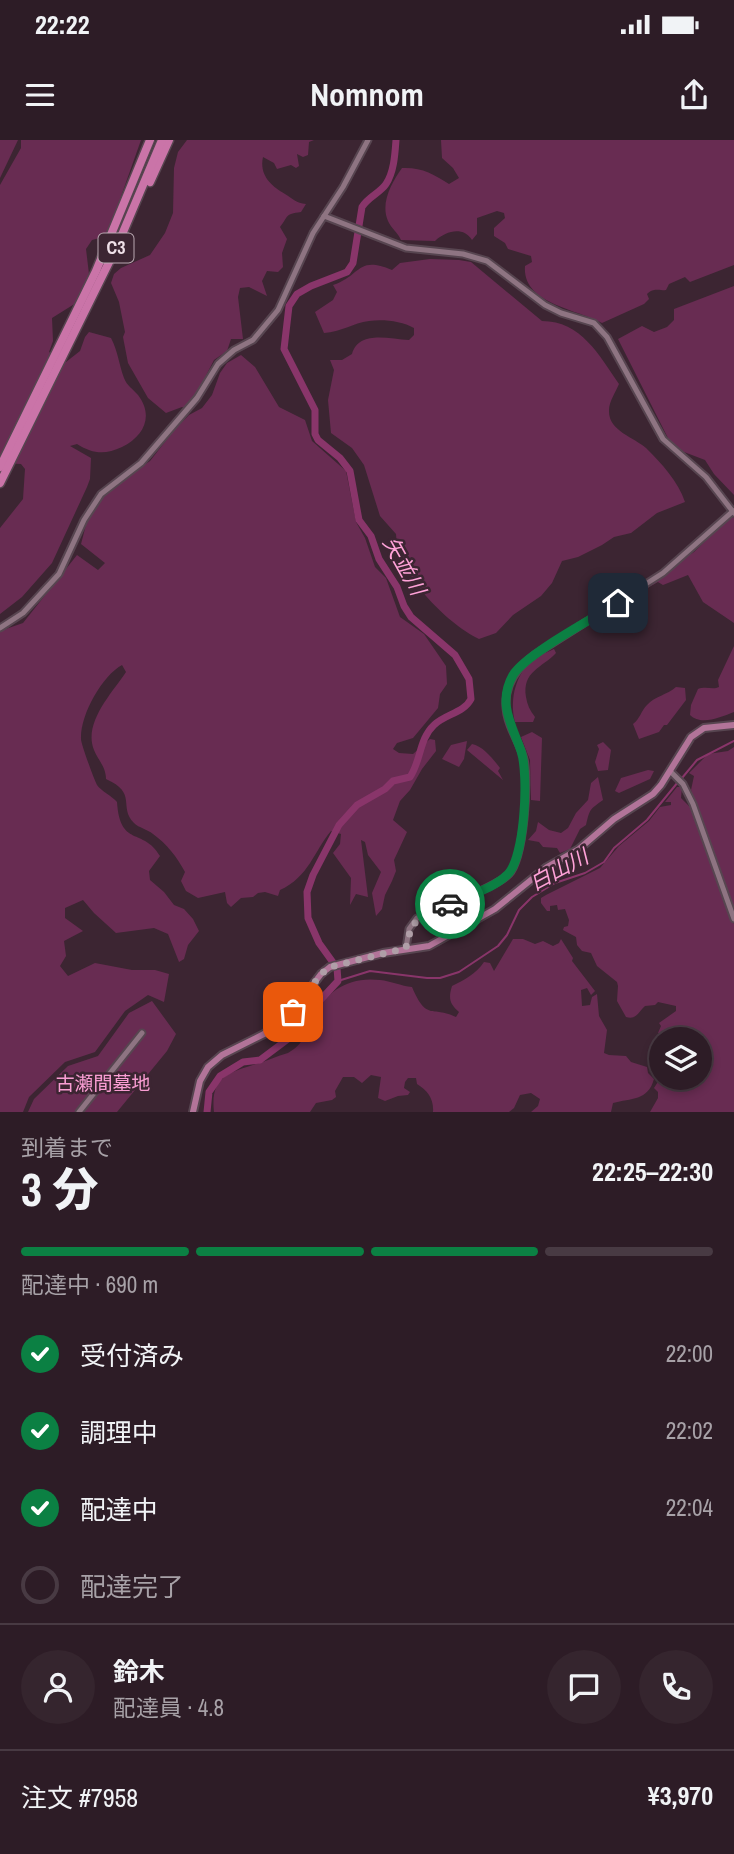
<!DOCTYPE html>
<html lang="ja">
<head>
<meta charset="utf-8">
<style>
	:root { --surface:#2d1c26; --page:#35252e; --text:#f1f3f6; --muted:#a7a1a7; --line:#483a43; --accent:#0b8043 }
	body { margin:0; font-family:"Archivo Narrow","Noto Sans JP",sans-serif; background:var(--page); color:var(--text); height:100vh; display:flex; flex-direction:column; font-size:26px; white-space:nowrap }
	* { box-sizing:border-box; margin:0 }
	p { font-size:23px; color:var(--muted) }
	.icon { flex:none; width:38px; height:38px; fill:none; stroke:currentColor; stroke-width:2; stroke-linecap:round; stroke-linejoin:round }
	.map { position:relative; height:972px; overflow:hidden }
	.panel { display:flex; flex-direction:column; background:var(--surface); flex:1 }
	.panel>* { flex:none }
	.fabs { position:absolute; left:649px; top:887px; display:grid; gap:14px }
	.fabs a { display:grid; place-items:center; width:63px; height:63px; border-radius:50%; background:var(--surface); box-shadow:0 4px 10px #0003,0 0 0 2px var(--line); font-size:35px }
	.pin { position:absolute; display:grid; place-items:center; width:60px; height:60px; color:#fff; margin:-30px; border-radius:14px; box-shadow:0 4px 10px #0006 }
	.courier { position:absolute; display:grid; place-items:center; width:70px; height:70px; margin:-35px; border:5px solid #0b8043; border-radius:50%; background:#fff; color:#222; box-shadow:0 2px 9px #0007 }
	.overview em { font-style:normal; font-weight:800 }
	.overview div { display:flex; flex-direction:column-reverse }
	.overview { display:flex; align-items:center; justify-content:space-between; height:119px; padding:0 21px }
	h1 { font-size:46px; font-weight:800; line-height:52px }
	.bar { display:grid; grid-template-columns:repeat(4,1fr); gap:10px 7px; align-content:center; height:84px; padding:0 21px }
	.bar i { height:9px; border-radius:5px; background:var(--line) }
	.bar .active { background:var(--accent) }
	.bar p { grid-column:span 4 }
	.line { display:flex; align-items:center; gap:18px; padding:0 21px; border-top:2px solid var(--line) }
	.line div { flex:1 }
	.round { display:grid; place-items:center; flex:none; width:74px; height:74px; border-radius:37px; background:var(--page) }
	ol { padding:0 21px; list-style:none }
	li { display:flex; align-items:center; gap:21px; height:77px }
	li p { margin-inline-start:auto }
	li .icon { padding:7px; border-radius:50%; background:var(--accent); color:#fff; stroke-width:4 }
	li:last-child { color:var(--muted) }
	li i { width:38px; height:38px; border:4px solid var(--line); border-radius:50% }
	.status { display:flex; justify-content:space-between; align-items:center; height:49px; padding:0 35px; background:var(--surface); direction:ltr }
	.status svg { height:19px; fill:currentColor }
	header { display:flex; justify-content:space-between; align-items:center; height:91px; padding:0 21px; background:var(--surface); font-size:32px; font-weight:800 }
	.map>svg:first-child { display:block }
</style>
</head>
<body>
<div class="status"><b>22:22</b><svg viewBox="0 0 49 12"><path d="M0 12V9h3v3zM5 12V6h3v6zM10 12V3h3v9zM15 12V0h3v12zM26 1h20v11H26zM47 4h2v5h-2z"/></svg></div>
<header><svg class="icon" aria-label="menu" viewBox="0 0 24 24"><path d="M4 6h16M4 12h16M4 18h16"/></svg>Nomnom<svg class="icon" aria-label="share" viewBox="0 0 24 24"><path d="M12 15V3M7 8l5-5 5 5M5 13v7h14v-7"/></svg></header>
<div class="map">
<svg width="734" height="972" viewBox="0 0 734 972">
	<rect width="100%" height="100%" fill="#3c2532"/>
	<g fill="#682c52">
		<polygon points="0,0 18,0 0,38"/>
		<path d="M21 0H141L107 96 92 100 86 109 89 134 76 163 52 178 53 201 49 212 66 222 80 211 85 197 89 192 111 198C118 211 119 225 124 238 127 246 133 249 138 255 154 276 144 296 122 307 105 315 93 314 77 304L70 306 91 318 90 339 87 347 52 423 22 457 0 474V388L23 359 25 329 21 324 0 323V45L21 8Z"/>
		<path d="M187 0H314L309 2 308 15 303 17 297 14 299 26 296 28 291 25 277 29 274 23 263 17C259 35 271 46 285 54 293 59 296 63 306 64L301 72C284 74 289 76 280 87L287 99 282 113 283 127 278 132 267 131 262 141 267 156 249 147 240 148 238 157 243 199H231L227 211 214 220 196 255 184 268 182 267 166 273 148 258 128 223 123 197 125 192 119 162 111 143 114 134 121 128 150 115 165 93 173 73 174 28 178 12Z"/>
		<path d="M441 0H734V125L690 142 685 137 669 144 666 150C657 151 655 147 647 154L649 159 644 164 602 183C578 169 522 164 525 126L532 122 531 116 508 109 505 103 494 96V88L505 78 504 73 497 71 477 78V94L472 100C463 86 446 91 435 101L401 100C398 93 391 88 388 81 380 63 392 42 402 28 421 27 434 34 449 44L459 38 453 28 442 18Z"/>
		<path d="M430 119 459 120 471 122 542 181C581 181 599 215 619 244 616 251 609 262 609 270 608 291 634 297 646 308 662 324 678 341 685 362L657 373 631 393 614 397 602 405 578 417 562 421 552 443 541 456 513 475 496 493 479 499C445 482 398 434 396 394L380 376 364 325 352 308 331 293 328 260 334 230 330 220H342L352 214C359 190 388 199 409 200L414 195V188C402 181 383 179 369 181 353 183 341 192 324 193L315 172 333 160 337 152 333 145C361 136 357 115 392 130L400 123Z"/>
		<polygon points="734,146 734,355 714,334 705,320 684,312 669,300 618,199 642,186 654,192 667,187 674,180 674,169"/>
		<path d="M241 215 255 227 279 267 305 280 312 301 346 331 356 382 365 398 375 427 386 438 400 477 424 494 446 526 447 544 440 554 438 568 413 598 397 603 393 609 399 613 413 614 430 599 435 600 436 611 422 629 410 650 400 661 393 680 407 692 394 720 396 731 392 741 385 755 382 769 376 776 372 753 381 732 368 715 365 702 361 700 368 757 356 754 350 765 351 738 333 713 340 704 341 694 331 691C314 711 309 737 280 750L278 756 265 752 258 753 253 757 241 758 231 767 227 763 225 752 198 758 186 751 181 741 185 732C177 717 167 704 153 694 147 689 139 688 134 683 118 667 138 653 106 639 106 627 98 620 94 610 83 583 112 553 126 532L122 525C102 536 80 575 81 599 81 604 94 639 97 645 101 651 112 656 117 662 120 708 143 687 160 716L149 731 150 740 164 752 174 765 184 769 193 779 199 791 188 805 184 819 179 822 168 794 154 788 116 793 94 773 83 760 65 768V778L83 791 64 801 66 816 60 826 68 836 95 823 132 830H155L169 834 164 862 148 855 125 871 95 912 65 922 29 957 23 972H0V491L23 483 77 415 98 430 105 423 81 404 87 381 106 351 150 321 175 289 189 275 202 268 212 255 220 233 227 223Z"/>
		<polygon points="734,377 734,483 703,462 688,435 663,445 658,442 631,457 628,455 694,412 728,379"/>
		<path d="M734 506V572C721 577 701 586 690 575L691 565 698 549C706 546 713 550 719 547L718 540Z"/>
		<path d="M554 509 556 513C542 528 522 531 526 557 527 564 530 571 535 577L533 582H515C510 562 514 539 529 523 535 517 546 513 554 509Z"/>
		<path d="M676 547 685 548 686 560 667 585H664L659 592 639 599 633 584C640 579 641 571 647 565 655 556 667 555 676 547Z"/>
		<polygon points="532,592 542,598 540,661 531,660 530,620 521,597"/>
		<polygon points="467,601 464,619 459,627 442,619 451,605"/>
		<polygon points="603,602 611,610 608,630 598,631 595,622 599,609 597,605"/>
		<path d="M472 604C483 606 493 619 500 628L498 631 503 640 467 610Z"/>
		<polygon points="734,607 734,773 691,650 694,636 689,633 708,614 728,611"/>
		<polygon points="648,630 654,631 650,639 619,653 615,651 621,638"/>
		<path d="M598 637 603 660C589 670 590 669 586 685L580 689 570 709 560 713 557 708 543 707 539 702 528 700 536 691 538 682 549 690 561 693 568 688 576 673 588 660 591 643Z"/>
		<path d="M677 647H682L681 658 692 669 734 784V972H650L658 958V952L654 948 661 937 700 938V900L681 899 674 891 667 896 658 893 661 886 659 883 676 871V866L658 862 655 865 645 866C638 872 637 880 626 877L617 861 618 846 617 842 597 826 591 813 582 811 577 805 576 797 563 790 564 787 568 786 569 780 565 769 558 770 557 765 550 766V771H547L541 763V758L546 755 600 728 619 706 649 681 660 667 671 665V662H665Z"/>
		<path d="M513 799H523L535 804 543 801 553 806 559 803 561 799 573 818 572 821 595 851 591 855 587 848 581 850 582 866 590 865 592 857 597 854 599 876 607 890 604 913 609 915 626 916 631 922 647 927 648 933 654 939C648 961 631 958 613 963L611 972H531L538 966 540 959 531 953 520 955 514 968 509 972H433C434 959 428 951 417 944L416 938H408L405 942 404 948 410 952 408 955 398 956 385 961 378 958 381 937 371 935 362 943 354 937H343L335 951 336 957 332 960 316 963 310 972H214C210 937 228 933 256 924 267 921 277 916 288 913 306 902 301 898 309 882 325 853 346 836 380 840 391 841 401 846 412 847 427 882 431 865 456 877L459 872C450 864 448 859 452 846 464 840 476 834 484 822L490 823 494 831Z"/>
		<polygon points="152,861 176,894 167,911 117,972 28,972 34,959 68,926 98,916 129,873"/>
	</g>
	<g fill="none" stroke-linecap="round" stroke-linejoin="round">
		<g stroke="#89356a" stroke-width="2">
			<polyline points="682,638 697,620 734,601"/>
			<polyline points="338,841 370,831 427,838 440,838 459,832 498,806 507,795 519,770 532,757 555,743 585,733 604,722 614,708 647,680 678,642"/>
		</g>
		<path stroke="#89356a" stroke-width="7" d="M207 972 209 952 220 936 243 922 260 920 292 896 302 876 311 870 338 841 337 828 319 803 308 778 307 752 313 735 339 685 357 665 385 649 393 641 410 637C421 621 419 599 434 585 445 574 464 573 471 559L469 539 455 515 411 477 404 466 397 447 379 419 371 396 359 380 350 331 340 318 318 300 315 294V270L284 209 289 166 297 154 311 146 347 132 353 123 362 67C368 57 380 53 386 44 394 32 395 14 396 0"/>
		<defs>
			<g id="minor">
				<polyline points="324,76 406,108 463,114 487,121 545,165 561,173 594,183 607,197 663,299 706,337 734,373"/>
				<polyline points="0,488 23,473 59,434 84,380 101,354 141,323 197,258 218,224 234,210 253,200 278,170 313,93 343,47 368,0"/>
				<polyline points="670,631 683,644 693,664 734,779"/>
				<path d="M406 808 409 789 417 778C437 769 497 747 509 734 524 718 529 641 524 619 521 607 514 596 510 585 499 556 511 532 534 515L663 433 733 371"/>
				<polyline points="79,972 142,893"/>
			</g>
			<polyline id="major" points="193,972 200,941 208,927 222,915 264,894 281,881 293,871 321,834 330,827 383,813 429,806 495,769 547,727 579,709 614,679 653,654 661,645 691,597 704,588 734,585"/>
			<g id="highway">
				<polyline points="150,42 169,0"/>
				<polyline points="0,327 96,131 150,0"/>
				<polyline points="0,343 118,104 162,0"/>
			</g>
		</defs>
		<use href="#minor" stroke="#574550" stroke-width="9"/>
		<use href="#major" stroke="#574550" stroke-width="10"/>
		<use href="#highway" stroke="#574550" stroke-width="11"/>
		<use href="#minor" stroke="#8e7482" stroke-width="5"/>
		<use href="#major" stroke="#b27499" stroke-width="6"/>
		<use href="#highway" stroke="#ca74a8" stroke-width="8"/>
	</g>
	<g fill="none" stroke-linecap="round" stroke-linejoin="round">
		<path stroke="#b09fa8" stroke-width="7" stroke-dasharray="0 12.6" d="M293 872 321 834 330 827 406 808C412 775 422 776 450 764"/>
		<path stroke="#0b8043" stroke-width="9" d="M450 764C468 755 493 749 507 735 525 719 529 634 521 611 512 585 497 563 513 535 526 514 594 478 618 463"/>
	</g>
	<g text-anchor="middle" stroke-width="5" stroke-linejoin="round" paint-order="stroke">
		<rect fill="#3c2532" stroke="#b9a8b1" stroke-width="2" x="98.5" y="93.5" width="35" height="29" rx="5"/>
		<g font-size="18" font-weight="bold" fill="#efe0e8">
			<text x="116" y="114">C3</text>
		</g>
		<g font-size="19" fill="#f99dd3" stroke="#3c2532">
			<text x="103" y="950">古瀬間墓地</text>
		</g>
		<g font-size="21" font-style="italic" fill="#ffa2d8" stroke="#3c2532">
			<text transform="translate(404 426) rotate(61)" y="7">矢並川</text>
			<text transform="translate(559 730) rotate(-28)" y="7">白山川</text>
		</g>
	</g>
</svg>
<div class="fabs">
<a><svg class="icon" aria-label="layers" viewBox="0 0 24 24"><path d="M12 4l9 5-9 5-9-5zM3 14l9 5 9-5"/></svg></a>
</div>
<div class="pin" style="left:293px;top:872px;background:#ea580c"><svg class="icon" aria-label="bag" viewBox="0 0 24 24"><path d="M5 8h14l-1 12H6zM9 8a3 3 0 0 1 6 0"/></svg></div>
<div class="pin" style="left:618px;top:463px;background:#1f2937"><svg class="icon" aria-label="home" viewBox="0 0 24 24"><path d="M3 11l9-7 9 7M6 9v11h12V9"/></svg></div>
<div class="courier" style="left:450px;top:764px"><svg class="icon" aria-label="car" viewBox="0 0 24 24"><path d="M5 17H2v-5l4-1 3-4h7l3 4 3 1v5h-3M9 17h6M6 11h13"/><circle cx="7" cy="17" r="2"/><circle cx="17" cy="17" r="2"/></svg></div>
</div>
<section class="panel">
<div class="overview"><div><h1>3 分</h1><p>到着まで</p></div><em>22:25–22:30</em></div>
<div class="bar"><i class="active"></i><i class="active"></i><i class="active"></i><i></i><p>配達中 · 690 m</p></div>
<ol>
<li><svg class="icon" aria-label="check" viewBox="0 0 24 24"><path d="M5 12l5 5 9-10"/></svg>受付済み<p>22:00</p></li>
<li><svg class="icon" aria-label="check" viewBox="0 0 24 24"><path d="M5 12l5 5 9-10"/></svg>調理中<p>22:02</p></li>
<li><svg class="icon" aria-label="check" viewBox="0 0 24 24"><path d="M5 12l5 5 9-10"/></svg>配達中<p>22:04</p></li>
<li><i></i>配達完了</li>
</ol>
<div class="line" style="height:126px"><a class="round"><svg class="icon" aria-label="person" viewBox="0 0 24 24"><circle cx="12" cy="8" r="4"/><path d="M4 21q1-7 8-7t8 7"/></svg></a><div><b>鈴木</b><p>配達員 · 4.8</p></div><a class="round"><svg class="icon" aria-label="chat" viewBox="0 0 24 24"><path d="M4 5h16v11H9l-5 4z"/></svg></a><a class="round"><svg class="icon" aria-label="phone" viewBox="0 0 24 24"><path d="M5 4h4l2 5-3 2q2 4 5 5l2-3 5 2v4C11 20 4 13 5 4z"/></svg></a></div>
<div class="line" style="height:91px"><div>注文 #7958</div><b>¥3,970</b></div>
</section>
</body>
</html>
